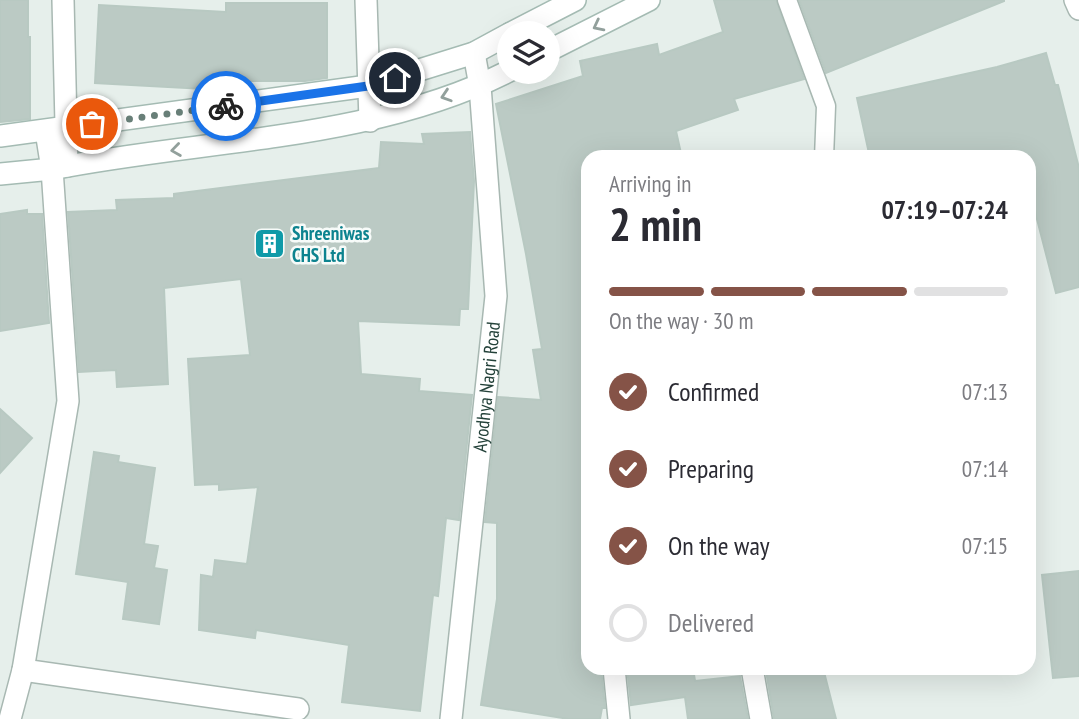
<!DOCTYPE html>
<html lang="en">
<head>
<meta charset="utf-8">
<style>
	:root { --surface:#fff; --page:#f7f7f7; --text:#2b2b33; --muted:#7c7c81; --line:#e1e1e2; --accent:#855347 }
	body { margin:0; font-family:"PT Sans Narrow",sans-serif; background:var(--page); color:var(--text); height:100vh; display:flex; flex-direction:column; font-size:26px; white-space:nowrap }
	* { box-sizing:border-box; margin:0 }
	p { font-size:23px; color:var(--muted) }
	.icon { flex:none; width:38px; height:38px; fill:none; stroke:currentColor; stroke-width:2; stroke-linecap:round; stroke-linejoin:round }
	.map { position:relative; flex:1; overflow:hidden }
	.panel { position:absolute; left:581px; top:150px; width:455px; height:525px; display:flex; flex-direction:column; background:var(--surface); border-radius:21px; box-shadow:0 7px 28px #0002 }
	.panel>* { flex:none }
	.buttons { position:absolute; left:497px; top:21px; display:grid; gap:14px }
	.buttons a { display:grid; place-items:center; width:63px; height:63px; border-radius:50%; background:var(--surface); box-shadow:0 7px 28px #0002; font-size:35px }
	.pin { position:absolute; display:grid; place-items:center; width:60px; height:60px; color:#fff; margin:-30px; border:4px solid #fff; border-radius:50%; box-shadow:0 2px 7px #0007 }
	.courier { position:absolute; display:grid; place-items:center; width:70px; height:70px; margin:-35px; border:5px solid #1a73e8; border-radius:50%; background:#fff; color:#222; box-shadow:0 2px 9px #0007 }
	.overview em { font-style:normal; font-weight:800 }
	.overview div { display:flex; flex-direction:column-reverse }
	.overview { display:flex; align-items:center; justify-content:space-between; height:119px; padding:0 28px }
	h1 { font-size:46px; font-weight:800; line-height:52px }
	.bar { display:grid; grid-template-columns:repeat(4,1fr); gap:10px 7px; align-content:center; height:84px; padding:0 28px }
	.bar i { height:9px; border-radius:5px; background:var(--line) }
	.bar .active { background:var(--accent) }
	.bar p { grid-column:span 4 }
	ol { padding:0 28px; list-style:none }
	li { display:flex; align-items:center; gap:21px; height:77px }
	li p { margin-inline-start:auto }
	li .icon { padding:7px; border-radius:50%; background:var(--accent); color:#fff; stroke-width:4 }
	li:last-child { color:var(--muted) }
	li i { width:38px; height:38px; border:4px solid var(--line); border-radius:50% }
	.map>svg:first-child { display:block }
</style>
</head>
<body>
<div class="map">
<svg width="1079" height="719" viewBox="0 0 1079 719">
	<rect width="100%" height="100%" fill="#e6efeb"/>
	<g fill="#bbcac4" stroke="#b8c9c2" stroke-width="2">
		<polygon points="0,0 28,0 28,37 30,37 30,119 0,122"/>
		<polygon points="714,0 776,0 804,79 734,99 738,110 676,131 682,158 588,158 588,668 601,668 605,708 602,708 600,719 569,719 481,705 497,599 497,523 485,522 498,397 541,400 533,350 542,349 526,254 496,104 583,76 580,61 657,44 659,55 723,32"/>
		<polygon points="799,0 1004,0 1004,1 826,73"/>
		<polygon points="226,3 327,3 327,78 305,81 204,81 204,89 95,83 99,5 226,12"/>
		<polygon points="1046,53 1055,85 1058,85 1079,168 1079,287 1056,293 1029,188 1029,158 870,158 857,98 997,67"/>
		<polygon points="470,132 474,181 468,309 460,309 459,325 358,321 361,374 420,379 419,391 472,395 459,520 446,518 438,596 433,595 420,711 342,702 349,645 256,630 255,638 199,630 201,575 213,577 215,560 247,564 258,487 219,490 219,484 195,485 188,359 250,355 241,279 164,288 168,384 117,387 116,370 79,372 68,212 117,210 116,200 174,198 174,194 379,168 381,142 424,144 422,134"/>
		<polygon points="27,210 27,214 42,214 49,323 0,331 0,214"/>
		<polygon points="0,409 32,438 0,473"/>
		<polygon points="94,452 119,456 118,462 155,468 144,544 158,546 154,568 167,570 159,624 123,619 128,582 76,574"/>
		<polygon points="1079,571 1079,676 1053,678 1042,575"/>
		<polygon points="627,668 693,668 695,681 740,676 748,719 688,719 685,697 631,705"/>
		<polygon points="774,668 823,668 836,719 774,719 766,671"/>
	</g>
	<g fill="none" stroke-linecap="round" stroke-linejoin="round">
		<defs>
			<polyline id="lane" points="787,0 826,106 824,158"/>
			<g id="street">
				<polyline points="63,0 67,166"/>
				<polyline points="366,0 370,121"/>
				<polyline points="1075,0 1079,9"/>
				<polyline points="614,668 619,719"/>
				<polyline points="752,668 761,719"/>
				<polyline points="23,670 298,709"/>
				<polyline points="10,719 23,670 68,401 52,169 46,131"/>
				<path id="s1" d="M451 719 496 296 480 86 474 53"/>
			</g>
			<g id="secondary">
				<polyline points="511,33 575,0"/>
				<polyline points="548,51 649,0"/>
				<polyline points="0,136 368,86 474,53 509,34"/>
				<path d="M0 174 52 169C202 139 371 141 509 71"/>
			</g>
		</defs>
		<use href="#lane" stroke="#a8b8b2" stroke-width="21"/>
		<use href="#street" stroke="#a8b8b2" stroke-width="24"/>
		<use href="#secondary" stroke="#a4bbb3" stroke-width="24"/>
		<use href="#lane" stroke="#fff" stroke-width="18"/>
		<use href="#street" stroke="#fff" stroke-width="21"/>
		<use href="#secondary" stroke="#fff" stroke-width="21"/>
	</g>
	<defs><path id="oneway-chevron" d="M-2-3.5L2.5 0L-2 3.5" fill="none" stroke-width="1.6" stroke-linecap="round" stroke-linejoin="round" transform="scale(1.75)"/></defs>
	<g stroke="#92a09c">
		<use href="#oneway-chevron" transform="translate(598 26) rotate(153)"/>
		<use href="#oneway-chevron" transform="translate(446 96) rotate(162)"/>
		<use href="#oneway-chevron" transform="translate(176 150) rotate(172)"/>
	</g>
	<g fill="none" stroke-linecap="round" stroke-linejoin="round">
		<polyline stroke="#687f78" stroke-width="7" stroke-dasharray="0 12.6" points="92,124 226,106"/>
		<polyline stroke="#1a73e8" stroke-width="9" points="226,106 368,86 395,78"/>
	</g>
	<defs>
		<symbol id="building-square" viewBox="-11 -11 22 22"><rect x="-9" y="-9" width="18" height="18" rx="4" fill="#0f9aa8" stroke="#f7fbf9"/><path d="M-4-6H4V6H1V3H-1V6H-4ZM-2.5-4.3h1.7v1.8h-1.7ZM.8-4.3h1.7v1.8H.8ZM-2.5-1h1.7V.8h-1.7ZM.8-1h1.7V.8H.8Z" fill="#fff"/></symbol>
	</defs>
	<g fill-rule="evenodd">
		<use href="#building-square" x="252" y="226" width="35" height="35"/>
	</g>
	<g text-anchor="middle" stroke-width="5" stroke-linejoin="round" paint-order="stroke">
		<g font-size="19" font-weight="bold" fill="#0d838f" stroke="#f7fbf9" text-anchor="start">
			<text x="292" y="240">Shreeniwas<tspan x="292" dy="22">CHS Ltd</tspan></text>
		</g>
		<g font-size="19" fill="#24423a" stroke="#f7fbf9">
			<text dy="7" stroke="none"><textPath href="#s1" startOffset="334">Ayodhya Nagri Road</textPath></text>
		</g>
	</g>
</svg>
<div class="buttons">
<a><svg class="icon" aria-label="layers" viewBox="0 0 24 24"><path d="M12 4l9 5-9 5-9-5zM3 14l9 5 9-5"/></svg></a>
</div>
<div class="pin" style="left:92px;top:124px;background:#ea580c"><svg class="icon" aria-label="bag" viewBox="0 0 24 24"><path d="M5 8h14l-1 12H6zM9 8a3 3 0 0 1 6 0"/></svg></div>
<div class="pin" style="left:395px;top:78px;background:#1f2937"><svg class="icon" aria-label="home" viewBox="0 0 24 24"><path d="M3 11l9-7 9 7M6 9v11h12V9"/></svg></div>
<div class="courier" style="left:226px;top:106px"><svg class="icon" aria-label="bike" viewBox="0 0 24 24"><circle cx="6" cy="16" r="4"/><circle cx="18" cy="16" r="4"/><path d="M6 16l4-8h5l3 8M10 8l3 8H6M13 5h3"/></svg></div>
<section class="panel">
<div class="overview"><div><h1>2 min</h1><p>Arriving in</p></div><em>07:19–07:24</em></div>
<div class="bar"><i class="active"></i><i class="active"></i><i class="active"></i><i></i><p>On the way · 30 m</p></div>
<ol>
<li><svg class="icon" aria-label="check" viewBox="0 0 24 24"><path d="M5 12l5 5 9-10"/></svg>Confirmed<p>07:13</p></li>
<li><svg class="icon" aria-label="check" viewBox="0 0 24 24"><path d="M5 12l5 5 9-10"/></svg>Preparing<p>07:14</p></li>
<li><svg class="icon" aria-label="check" viewBox="0 0 24 24"><path d="M5 12l5 5 9-10"/></svg>On the way<p>07:15</p></li>
<li><i></i>Delivered</li>
</ol>
</section>
</div>
</body>
</html>
